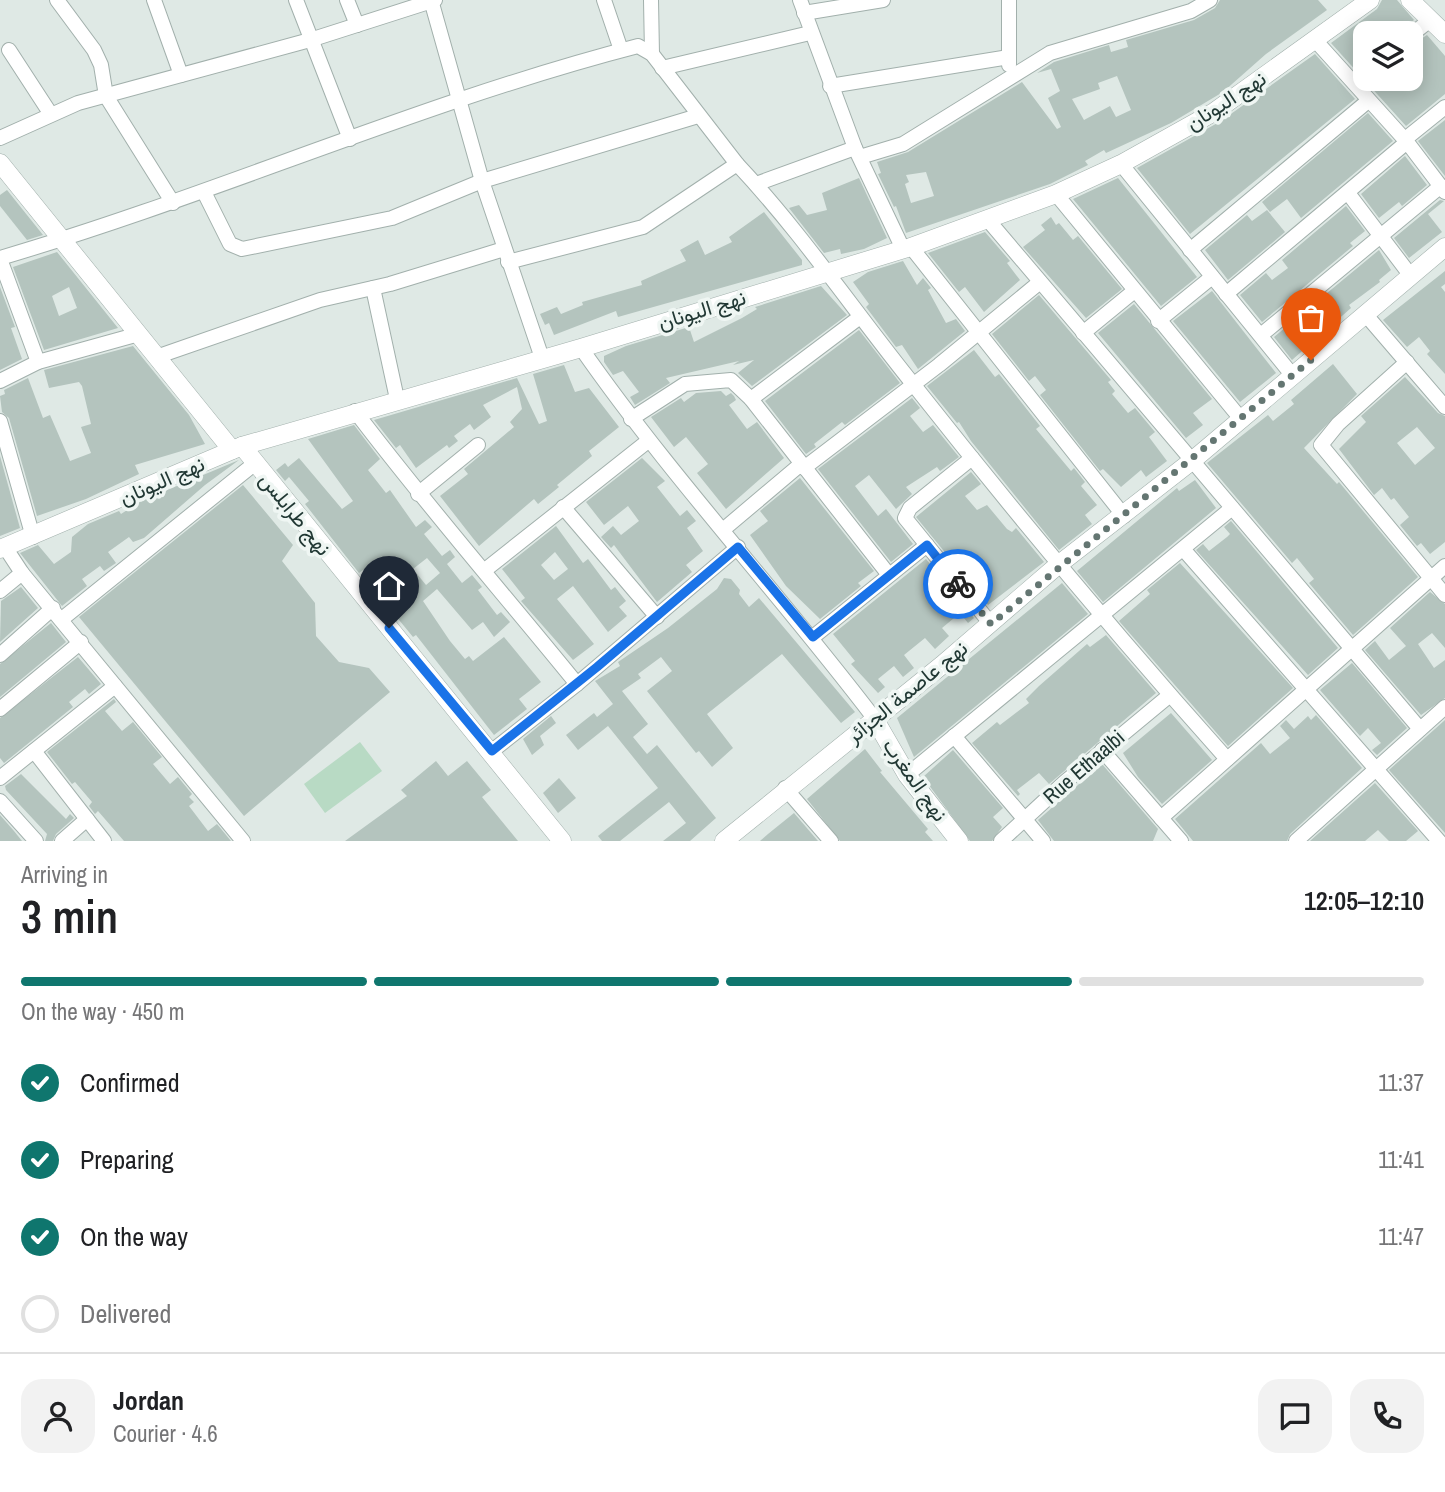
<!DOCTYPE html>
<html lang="en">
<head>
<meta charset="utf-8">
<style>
	:root { --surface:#fff; --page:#f2f2f2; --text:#202124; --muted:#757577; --line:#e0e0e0; --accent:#0f766e }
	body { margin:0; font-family:"Archivo Narrow",Vazirmatn,sans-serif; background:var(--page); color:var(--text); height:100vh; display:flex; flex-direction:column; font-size:26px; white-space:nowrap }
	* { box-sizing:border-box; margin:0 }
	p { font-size:23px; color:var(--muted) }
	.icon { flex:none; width:38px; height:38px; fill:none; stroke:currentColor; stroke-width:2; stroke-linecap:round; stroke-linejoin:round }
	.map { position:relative; height:841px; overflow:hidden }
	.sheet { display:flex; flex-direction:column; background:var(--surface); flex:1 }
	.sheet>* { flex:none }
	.fabs { position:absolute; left:1353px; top:21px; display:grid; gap:14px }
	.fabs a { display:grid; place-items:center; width:70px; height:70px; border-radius:14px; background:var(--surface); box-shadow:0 4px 18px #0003; font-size:35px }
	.pin { position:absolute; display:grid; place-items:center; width:60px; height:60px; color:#fff; margin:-72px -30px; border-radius:50% 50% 50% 0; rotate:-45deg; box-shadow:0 0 7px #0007 }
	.pin .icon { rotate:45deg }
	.courier { position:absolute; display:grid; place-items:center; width:70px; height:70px; margin:-35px; border:5px solid #1a73e8; border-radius:50%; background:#fff; color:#222; box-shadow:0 2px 9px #0007 }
	.headline em { font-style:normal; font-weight:600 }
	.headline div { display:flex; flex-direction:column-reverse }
	.headline { display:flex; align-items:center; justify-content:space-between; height:119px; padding:0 21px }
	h1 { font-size:46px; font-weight:600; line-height:52px }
	.bar { display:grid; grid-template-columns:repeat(4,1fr); gap:10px 7px; align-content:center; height:84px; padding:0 21px }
	.bar i { height:9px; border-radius:5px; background:var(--line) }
	.bar .current { background:var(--accent) }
	.bar p { grid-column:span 4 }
	.line { display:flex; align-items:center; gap:18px; padding:0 21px; border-top:2px solid var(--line) }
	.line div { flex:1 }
	.round { display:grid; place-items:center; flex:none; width:74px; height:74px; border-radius:21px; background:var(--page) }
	ol { padding:0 21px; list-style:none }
	li { display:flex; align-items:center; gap:21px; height:77px }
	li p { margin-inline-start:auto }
	li .icon { padding:7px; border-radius:50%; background:var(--accent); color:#fff; stroke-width:4 }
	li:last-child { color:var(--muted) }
	li i { width:38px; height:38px; border:4px solid var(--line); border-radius:50% }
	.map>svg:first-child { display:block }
</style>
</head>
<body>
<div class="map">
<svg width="1445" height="841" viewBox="0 0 1445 841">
	<rect width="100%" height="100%" fill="#dfe9e5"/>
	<polygon fill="#b8dac4" points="360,742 382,771 325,813 304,784"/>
	<g fill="#b4c4be" fill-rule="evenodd">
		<path d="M1220 0H1318L1327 10 1266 54 1223 92 1171 123 1106 153 1104 150 1085 161 1088 165 1050 184 906 233 896 206 894 207 878 174 881 173 877 162 908 152 1022 82 1057 129 1061 127 1048 98 1060 91 1051 69 1037 73 1054 62 1109 45 1111 52 1128 47 1126 40 1194 20 1215 8ZM1117 76 1131 110 1116 117 1110 106 1084 120 1072 99 1100 89 1098 83ZM926 172 934 196 911 203 905 184 909 182 906 175Z"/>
		<polygon points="1382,0 1397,0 1414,20 1399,33 1365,33 1365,79 1410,79 1410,46 1427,35 1445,56 1445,94 1406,126 1331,43 1377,9"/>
		<polygon points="1315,54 1355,99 1190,234 1137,168 1221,121"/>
		<polygon points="1368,113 1393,141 1301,218 1287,199 1270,212 1262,202"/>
		<polygon points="1445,120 1445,176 1418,141"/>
		<polygon points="1405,156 1427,185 1402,206 1399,202 1379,218 1361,194"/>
		<polygon points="859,178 887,238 864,249 841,254 840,249 824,253 789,208 799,205 807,215 827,210 822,193"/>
		<polygon points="1118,178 1197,277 1161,306 1073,199"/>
		<polygon points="7,190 43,235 27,240 0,206 0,195"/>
		<polygon points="1440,200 1444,201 1428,214 1442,232 1409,258 1394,238"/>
		<polygon points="1346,206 1365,231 1350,243 1353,246 1262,322 1240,295 1266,273 1272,280 1288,268 1282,260"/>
		<polygon points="1267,210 1285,232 1228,280 1205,250 1247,215 1252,221"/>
		<polygon points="764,212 802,260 802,265 618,317 616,311 554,335 549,323 545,325 540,314 557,307 561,314 583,305 582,302 642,285 641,281 686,261 680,250 698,240 705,255 732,242 729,237"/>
		<polygon points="1051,217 1056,225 1059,223 1073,240 1078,236 1122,289 1086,318 1023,247 1045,230 1041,225"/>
		<polygon points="985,232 1010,261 1007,263 1020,280 984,312 965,287 959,292 928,253"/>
		<polygon points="1379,250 1391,270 1379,280 1380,282 1349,305 1351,308 1292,360 1274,337"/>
		<path d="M57 252 118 328 44 350 13 267ZM69 287 77 308 59 316 52 296Z"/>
		<polygon points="903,261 917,285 923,278 931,288 928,290 946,323 956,319 965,331 918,369 902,345 896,347 866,307 869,304 853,282 868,272"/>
		<polygon points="1445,271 1445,284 1441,287 1445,292 1445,374 1427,354 1430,351 1419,337 1407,347 1383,320"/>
		<polygon points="821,286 847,315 752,386 738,373 754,360 733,365 739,361 666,378 670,383 635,405 630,397 639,392 623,371 613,375 604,362 604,356 626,346 689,327 694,342 742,318 757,309 755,307"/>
		<polygon points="0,287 15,327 11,328 22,359 0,370"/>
		<polygon points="1212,291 1276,373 1240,402 1173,321"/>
		<polygon points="1039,295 1111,380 1108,382 1115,391 1112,394 1128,413 1135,408 1155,432 1149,437 1167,461 1146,477 1141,470 1121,487 1103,469 1100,471 1040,395 1046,390 1035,376 1029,381 992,334"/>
		<polygon points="1134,304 1212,399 1193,413 1203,425 1186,438 1098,333"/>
		<polygon points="859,330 900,383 845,425 842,422 814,444 816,447 806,454 765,401"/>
		<polygon points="133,346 189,415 205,444 135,465 139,474 86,499 37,516 9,418 2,412 0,396 5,394 4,390 28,378 43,418 50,415 70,461 91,453 81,427 91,424 82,386 79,382 49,388 44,370"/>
		<polygon points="974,350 995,377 999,374 1040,426 1036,429 1071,471 1074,468 1085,482 1081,486 1097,505 1085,515 1092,524 1059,550 971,441 959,422 957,423 927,386"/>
		<polygon points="1333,364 1357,394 1304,448 1337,484 1339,482 1418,577 1353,635 1309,583 1314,579 1297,558 1292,563 1207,463 1268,415 1273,421 1294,404 1291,400"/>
		<polygon points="564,365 575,392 589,388 619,427 589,451 592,456 557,485 559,487 538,504 534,499 479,546 440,496 468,474 464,469 514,427 510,422 522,409 517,387 483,405 491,417 474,430 470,424 454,436 458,441 449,448 447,445 416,468 400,445 396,448 374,420 517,378 539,424 547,421 533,374"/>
		<path d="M1405 377 1438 413 1445 416V542L1430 554 1421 543 1417 546 1400 525 1409 517 1394 498 1391 500 1382 488 1374 495 1339 449 1366 422 1361 416ZM1417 427 1435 448 1415 465 1397 443Z"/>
		<polygon points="721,391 726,396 731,393 734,396 736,400 729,405 747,429 757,422 784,458 726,509 697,473 708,464 686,437 674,447 651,417 681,398 684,402 696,393"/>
		<polygon points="912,398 920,408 910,416 923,432 933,425 959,457 940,471 937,467 906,487 912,494 896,509 869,475 855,486 878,516 886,509 913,544 891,562 818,469"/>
		<path d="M354 425 380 459 368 470 386 493 390 490 416 527 425 520 432 527 424 534 442 556 450 550 455 557 447 564 462 583 472 575 482 587 478 590 497 615 501 612 510 622 494 637 483 622 472 630 437 589 423 601 450 641 465 659 469 656 473 661 504 637 541 682 519 699 527 709 494 735 416 635 413 637 386 604 391 600 363 570 359 573 305 504 309 501 289 477 285 481 276 470 285 463 288 467 299 458 342 509 353 501 308 439ZM427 558 440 573 426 585 413 569Z"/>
		<polygon points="0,456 20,528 0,536"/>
		<polygon points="642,458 665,481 657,487 680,516 687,510 696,521 687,528 703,551 686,565 692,572 657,602 614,545 611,548 601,537 613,526 621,535 639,521 628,506 604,525 586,502"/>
		<polygon points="239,460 205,485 144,538 133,542 129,537 108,552 116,563 104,571 100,566 82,579 87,586 62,606 20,553 38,545 54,564 71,552 72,537 88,524 119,511 121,514 141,501"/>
		<polygon points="971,472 981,484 965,496 977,510 987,505 1007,529 1012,532 1016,528 1044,562 988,605 916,517"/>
		<polygon points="800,478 874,571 858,583 861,586 820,619 786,586 750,535 768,521 760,511"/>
		<polygon points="1195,480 1216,508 1103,602 1077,571 1177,488 1179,491"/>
		<polygon points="243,485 293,545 282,561 315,603 316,636 339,662 369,668 390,692 244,816 79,617"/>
		<polygon points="1231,521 1338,648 1308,675 1196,550 1203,544 1209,551 1227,537 1230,534 1224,527"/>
		<path d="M556 526 583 563 588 559 611 590 615 587 626 601 619 607 627 616 608 632 573 586 557 599 594 644 573 660 521 601 525 598 502 569ZM555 552 568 569 554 580 541 565Z"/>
		<polygon points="926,559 974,618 968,623 960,613 942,628 949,636 935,649 925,638 904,655 914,668 903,677 894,666 878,679 885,687 878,693 851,664 855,661 833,634"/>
		<polygon points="1180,563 1293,688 1228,746 1119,621 1150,594 1147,590"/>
		<polygon points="724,578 731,579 740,590 739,594 749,607 759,598 855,712 841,723 782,654 707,714 733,748 712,767 699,751 696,753 647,691 672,671 661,657 638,674 641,678 622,691 648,724 633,737 647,754 657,745 716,818 690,841 663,841 686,823 669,802 620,841 602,841 598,836 658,788 608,726 578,750 566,735 594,713 597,717 613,704 595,681 620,666 618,662 668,628 717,589"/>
		<polygon points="1062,583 1088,614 914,757 897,718"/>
		<polygon points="21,587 38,608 0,642 1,601"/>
		<polygon points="1430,592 1445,604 1445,648 1432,633 1418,644 1434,668 1445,660 1445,698 1421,715 1365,650 1375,641 1389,660 1406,646 1390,628"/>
		<polygon points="51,623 66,642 0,697 0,664"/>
		<polygon points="1106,635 1156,693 1049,784 1039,773 1017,790 1020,794 1018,796 972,743 997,722 1000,725 1029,703 1026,699 1039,686 1087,644 1090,647"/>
		<polygon points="78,657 101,684 89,694 85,689 69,702 73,707 4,763 0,758 0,718"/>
		<polygon points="1352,663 1407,728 1377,755 1372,750 1381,743 1368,728 1360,736 1320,690"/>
		<polygon points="114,699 116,702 105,711 122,731 133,722 162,757 153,764 170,784 178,777 192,794 189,797 194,802 189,806 208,831 217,824 231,841 124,841 98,811 95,814 89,806 92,802 75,782 72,784 47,752"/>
		<polygon points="1171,713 1212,760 1162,804 1138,777 1123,753"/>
		<polygon points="1316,715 1362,768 1290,834 1287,841 1193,841 1175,819 1261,743 1270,754 1290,738 1280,726 1286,720 1294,729 1308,716 1311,720"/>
		<polygon points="551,716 556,723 540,736 544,745 532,755 523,739"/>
		<polygon points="1445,720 1445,833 1389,770"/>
		<polygon points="865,749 882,771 880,772 928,829 925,832 933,841 840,841 807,799"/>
		<polygon points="953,750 1003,808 993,817 1002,827 992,841 970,841 923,777"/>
		<polygon points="436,761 448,776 467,761 491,790 482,797 518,841 345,841 407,796 401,790"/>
		<polygon points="1102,764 1158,829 1153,841 1054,841 1038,820"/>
		<polygon points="21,774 66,819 70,814 74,818 56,834 53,841 45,841 47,834 6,790 5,786"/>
		<polygon points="559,778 576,798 558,813 543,793"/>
		<polygon points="1375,783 1418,831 1406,841 1389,841 1378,830 1365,841 1310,841"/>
		<polygon points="794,813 818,841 760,841 768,834"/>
		<polygon points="0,815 14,831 22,841 0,841"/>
	</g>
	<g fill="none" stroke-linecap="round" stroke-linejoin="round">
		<defs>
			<g id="minor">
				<polyline points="57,0 94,50 101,65 106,96 173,203"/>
				<polyline points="154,0 181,75"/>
				<polyline points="296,0 350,139"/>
				<polyline points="347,0 357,25"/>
				<polyline points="431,0 482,181 542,358"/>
				<polyline points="604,0 621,50"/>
				<polyline points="651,0 652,54"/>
				<polyline points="800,0 855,148 903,249"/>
				<polyline points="804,13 883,0"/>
				<polyline points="1410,36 1430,20"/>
				<polyline points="1315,40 1407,142 1445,192"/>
				<polyline points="9,50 50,113"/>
				<polyline points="1009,65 1009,0"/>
				<polyline points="662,68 810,33"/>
				<polyline points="830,86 1009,57"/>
				<polyline points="0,138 78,103 310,40 435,0"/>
				<polyline points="1404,140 1445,107"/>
				<polyline points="860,157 903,144 1050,53 1191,11 1210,0"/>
				<polyline points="1121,164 1293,376"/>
				<polyline points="756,184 855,148"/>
				<polyline points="204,192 230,244 242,249 392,218 482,181 698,116"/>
				<polyline points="1348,193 1411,276"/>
				<polyline points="1056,194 1241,419"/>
				<polyline points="988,220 1420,729"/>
				<polyline points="911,247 1124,516"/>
				<polyline points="1190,250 1368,101"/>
				<path d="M0 258C215 195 421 102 638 46L652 54 737 164"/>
				<polyline points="0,259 38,362"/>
				<path d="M508 262 643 227 737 164C802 233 854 311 913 384 1014 512 1118 637 1227 759"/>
				<polyline points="373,288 397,399"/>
				<polyline points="1226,294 1407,142"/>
				<polyline points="1366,315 1445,407"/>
				<polyline points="1158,321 1212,277"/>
				<polyline points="1083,333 1133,292"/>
				<polyline points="1261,335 1441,186"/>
				<path d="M581 348C671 477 779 593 874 718"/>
				<polyline points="156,357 320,300 390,284 504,249"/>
				<polyline points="1407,362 1338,424 1321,445 1445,595"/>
				<polyline points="0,381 38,362 139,334"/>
				<polyline points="751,399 860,317"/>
				<path d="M355 411C426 505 503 593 577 684"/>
				<polyline points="631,419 685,384 731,380 751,399 889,575"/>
				<polyline points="0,421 33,537"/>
				<polyline points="972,458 910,508 905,518 991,624"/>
				<polyline points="804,468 939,365 1040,282"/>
				<polyline points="418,494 478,445"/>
				<polyline points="563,507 657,617"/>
				<polyline points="724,529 801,464"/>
				<polyline points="5,547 22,573 243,841"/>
				<polyline points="1184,550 1439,841"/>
				<polyline points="485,570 648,441"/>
				<polyline points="0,591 22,573"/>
				<polyline points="62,619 254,464"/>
				<polyline points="813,637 927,545"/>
				<polyline points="0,655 53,608"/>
				<polyline points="0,709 81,642"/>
				<polyline points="954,736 1043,841"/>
				<polyline points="1102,750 1181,841"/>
				<polyline points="34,751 104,841"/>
				<polyline points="492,751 577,684 738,547"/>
				<polyline points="907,775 1232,508"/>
				<polyline points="0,778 115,686"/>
				<polyline points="785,788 831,841"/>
				<polyline points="0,801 36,841"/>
				<polyline points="1161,818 1445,566"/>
				<polyline points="62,841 87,819"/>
				<polyline points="1001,841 1065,782 1170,695"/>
				<polyline points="1296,841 1445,707"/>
			</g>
			<g id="tertiary">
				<polyline points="1410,0 1445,34"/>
				<polyline points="0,163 232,450"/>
				<polyline points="242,446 562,841"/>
				<polyline points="0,549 242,446 581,348 911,247 1056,194 1121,164 1214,112 1370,0"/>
				<polyline points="874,718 907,775 959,841"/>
				<polyline points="724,841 942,665 1058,565 1193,460 1445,247"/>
			</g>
		</defs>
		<use href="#minor" stroke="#a2b0ac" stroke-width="16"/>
		<use href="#tertiary" stroke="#a2b0ac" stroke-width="19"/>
		<use href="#minor" stroke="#fff" stroke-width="14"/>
		<use href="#tertiary" stroke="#fff" stroke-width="18"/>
	</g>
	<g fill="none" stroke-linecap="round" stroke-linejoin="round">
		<polyline stroke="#647672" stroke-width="7" stroke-dasharray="0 12.6" points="958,584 991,624 1311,360"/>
		<polyline stroke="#1a73e8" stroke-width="9" points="389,628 492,751 597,667 738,547 813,637 927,545 958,584"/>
	</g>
	<g text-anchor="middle" stroke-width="7" stroke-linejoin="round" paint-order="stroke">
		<g font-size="21" fill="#213834" stroke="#eff6f3">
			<text transform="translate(1226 101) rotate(-33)" y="7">نهج اليونان</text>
			<text transform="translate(702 310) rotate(-17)" y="7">نهج اليونان</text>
			<text transform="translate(162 481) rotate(-24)" y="7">نهج اليونان</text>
			<text transform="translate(295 514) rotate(51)" y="7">نهج طرابلس</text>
			<text transform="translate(907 692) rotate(-39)" y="7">نهج عاصمة الجزائر</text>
			<text transform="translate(1084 767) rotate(-41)" y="7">Rue Ethaalbi</text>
			<text transform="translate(915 780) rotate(55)" y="7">نهج المغرب</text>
		</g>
	</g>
</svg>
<div class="fabs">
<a><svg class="icon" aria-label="layers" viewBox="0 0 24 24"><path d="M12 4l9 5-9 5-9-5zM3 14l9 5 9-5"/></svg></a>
</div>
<div class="pin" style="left:1311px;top:360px;background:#ea580c"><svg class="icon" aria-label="bag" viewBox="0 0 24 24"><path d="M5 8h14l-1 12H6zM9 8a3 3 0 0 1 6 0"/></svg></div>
<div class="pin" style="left:389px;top:628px;background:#1f2937"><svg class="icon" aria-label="home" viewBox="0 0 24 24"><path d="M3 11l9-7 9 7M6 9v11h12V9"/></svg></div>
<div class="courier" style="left:958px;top:584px"><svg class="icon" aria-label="bike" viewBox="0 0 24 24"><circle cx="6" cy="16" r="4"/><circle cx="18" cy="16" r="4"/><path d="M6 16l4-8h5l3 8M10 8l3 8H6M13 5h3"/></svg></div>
</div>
<section class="sheet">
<div class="headline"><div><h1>3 min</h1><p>Arriving in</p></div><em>12:05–12:10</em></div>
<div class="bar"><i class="current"></i><i class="current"></i><i class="current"></i><i></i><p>On the way · 450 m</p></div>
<ol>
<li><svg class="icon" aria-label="check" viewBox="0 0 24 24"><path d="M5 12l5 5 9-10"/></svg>Confirmed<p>11:37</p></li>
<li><svg class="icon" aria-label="check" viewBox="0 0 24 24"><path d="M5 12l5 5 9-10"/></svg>Preparing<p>11:41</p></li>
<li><svg class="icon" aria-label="check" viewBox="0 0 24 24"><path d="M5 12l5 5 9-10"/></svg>On the way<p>11:47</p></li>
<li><i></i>Delivered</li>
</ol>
<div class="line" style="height:126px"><a class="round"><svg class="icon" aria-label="person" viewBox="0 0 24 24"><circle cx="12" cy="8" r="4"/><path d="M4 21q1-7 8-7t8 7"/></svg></a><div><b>Jordan</b><p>Courier · 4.6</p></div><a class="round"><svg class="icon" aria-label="chat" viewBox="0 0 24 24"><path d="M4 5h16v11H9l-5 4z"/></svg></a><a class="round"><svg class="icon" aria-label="phone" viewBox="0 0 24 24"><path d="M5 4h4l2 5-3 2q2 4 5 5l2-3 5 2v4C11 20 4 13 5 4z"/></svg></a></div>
</section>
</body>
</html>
